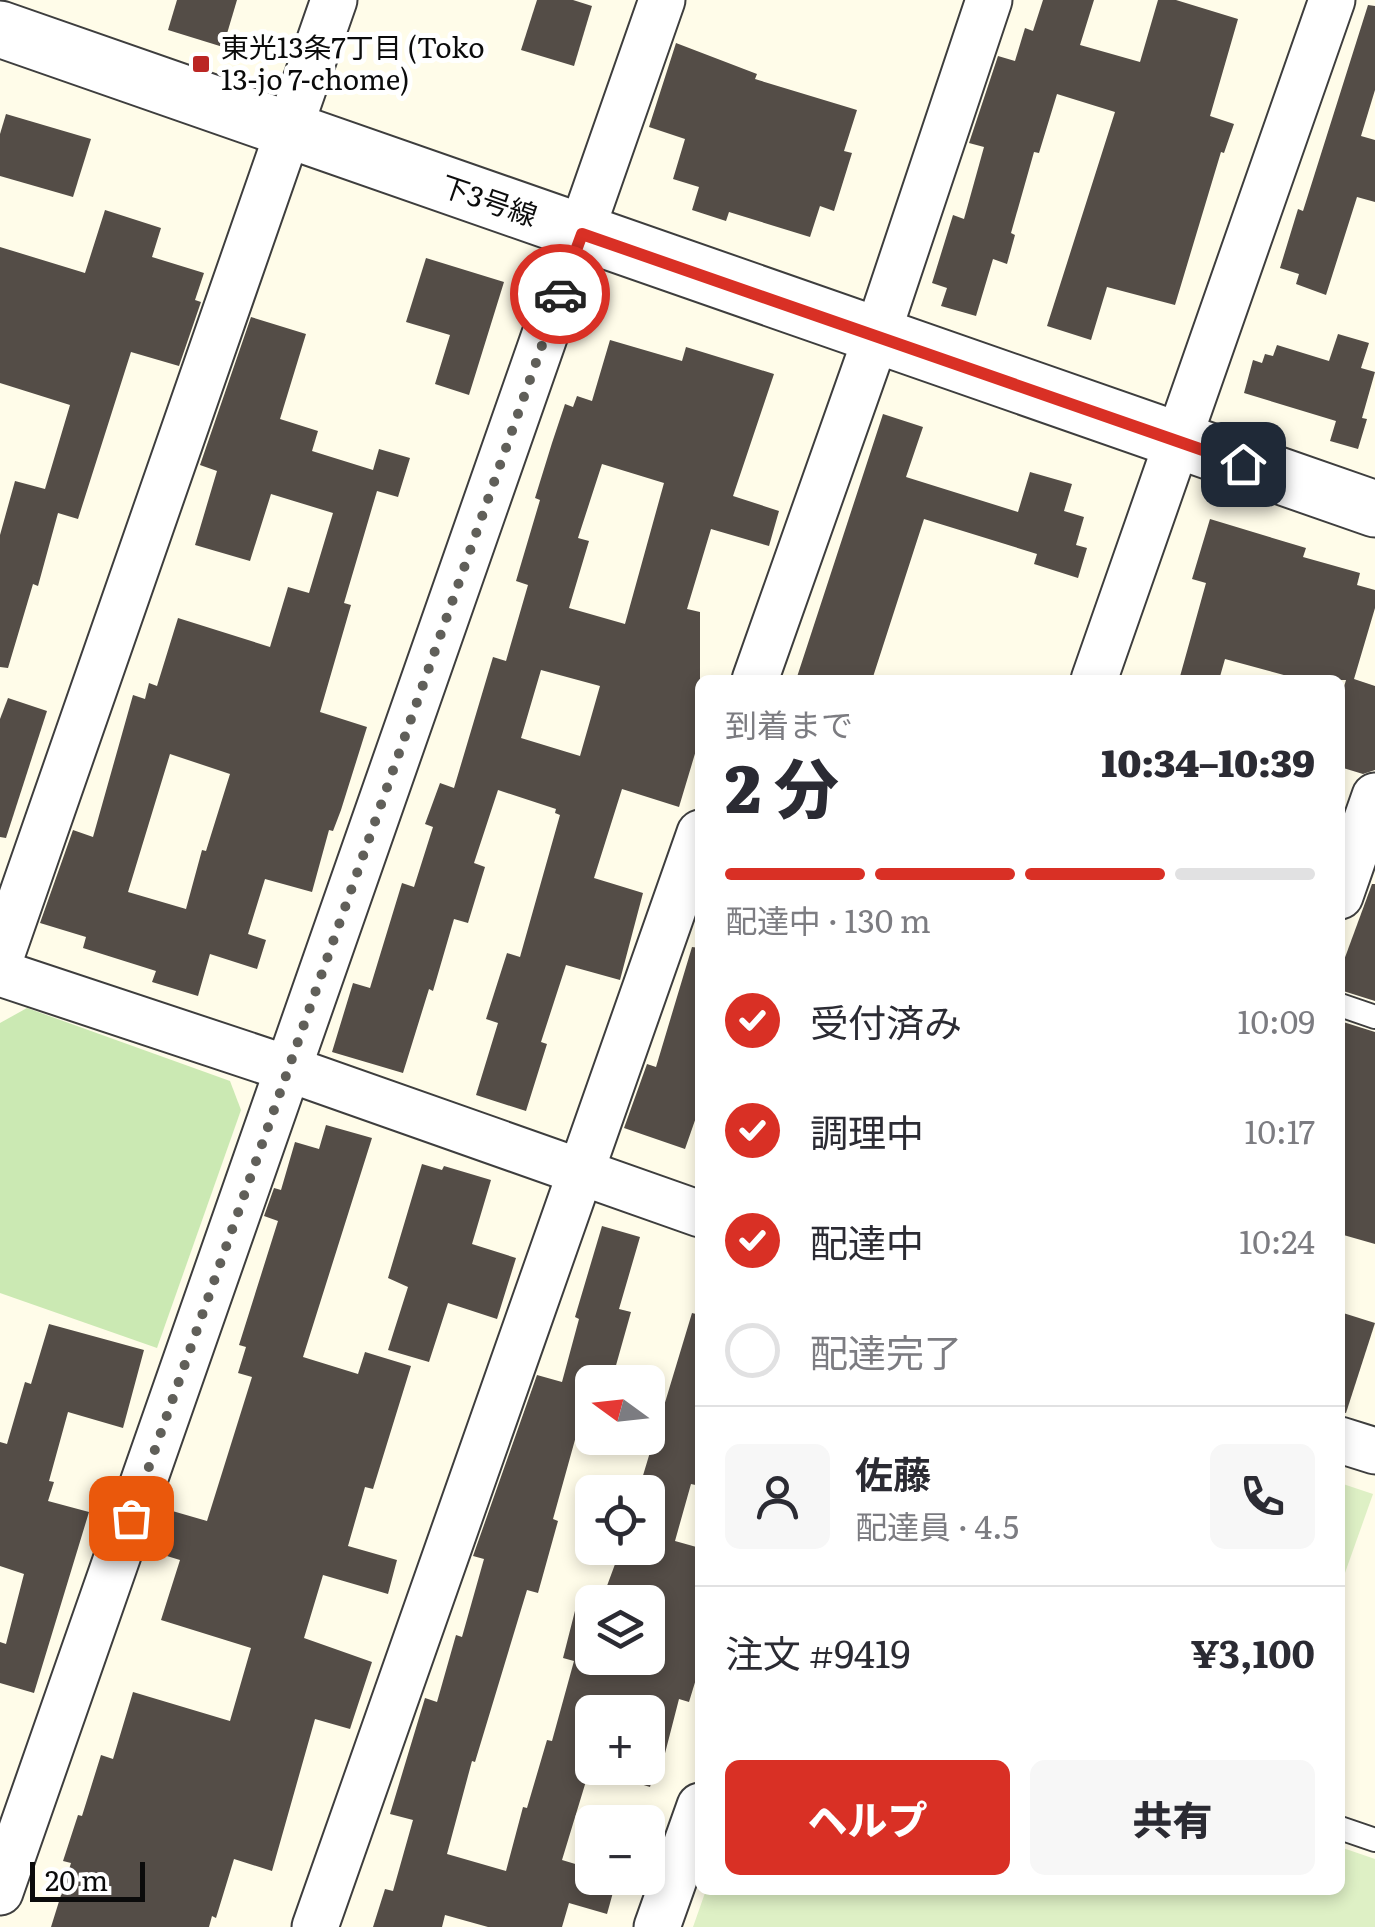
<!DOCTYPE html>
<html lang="ja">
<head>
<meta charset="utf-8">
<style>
	:root { --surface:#fff; --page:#f7f7f7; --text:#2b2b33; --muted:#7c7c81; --line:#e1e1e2; --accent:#d93025 }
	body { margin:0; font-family:Literata,"Noto Sans JP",serif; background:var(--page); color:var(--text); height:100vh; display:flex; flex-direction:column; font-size:38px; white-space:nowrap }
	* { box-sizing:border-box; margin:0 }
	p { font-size:32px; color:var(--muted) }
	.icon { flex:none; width:55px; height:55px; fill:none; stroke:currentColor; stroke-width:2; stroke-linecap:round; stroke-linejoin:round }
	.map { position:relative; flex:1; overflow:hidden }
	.panel { position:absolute; left:695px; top:675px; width:650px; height:1220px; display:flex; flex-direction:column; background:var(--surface); border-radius:15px; box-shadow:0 5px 15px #0003 }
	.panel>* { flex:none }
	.needle { width:65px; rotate:285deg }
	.buttons { position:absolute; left:575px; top:1365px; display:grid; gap:20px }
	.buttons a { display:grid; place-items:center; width:90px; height:90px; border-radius:15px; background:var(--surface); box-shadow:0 5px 15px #0003; font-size:50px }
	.scale { position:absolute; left:30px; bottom:25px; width:115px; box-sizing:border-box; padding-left:10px; border:5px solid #0b0b0b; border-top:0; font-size:28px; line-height:35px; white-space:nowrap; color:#0b0b0b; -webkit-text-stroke:8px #fff; paint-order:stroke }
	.pin { position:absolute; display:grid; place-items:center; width:85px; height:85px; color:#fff; margin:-42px; border-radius:20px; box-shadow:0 5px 15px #0006 }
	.courier { position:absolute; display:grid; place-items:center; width:100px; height:100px; margin:-50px; border:8px solid #d93025; border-radius:50%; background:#fff; color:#222; box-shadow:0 2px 12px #0007 }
	.summary em { font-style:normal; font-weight:800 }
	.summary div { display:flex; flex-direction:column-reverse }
	.summary { display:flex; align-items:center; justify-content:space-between; height:170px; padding:0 30px }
	h1 { font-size:65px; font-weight:800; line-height:75px }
	.bar { display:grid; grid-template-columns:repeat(4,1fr); gap:15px 10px; align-content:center; height:120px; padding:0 30px }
	.bar i { height:12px; border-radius:8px; background:var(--line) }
	.bar .current { background:var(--accent) }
	.bar p { grid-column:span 4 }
	.line { display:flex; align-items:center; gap:25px; padding:0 30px; border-top:2px solid var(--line) }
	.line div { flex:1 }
	.round { display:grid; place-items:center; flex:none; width:105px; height:105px; border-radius:15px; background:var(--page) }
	ol { padding:0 30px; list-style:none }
	li { display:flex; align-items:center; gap:30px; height:110px }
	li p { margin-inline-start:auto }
	li .icon { padding:10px; border-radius:50%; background:var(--accent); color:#fff; stroke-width:4 }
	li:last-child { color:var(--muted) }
	li i { width:55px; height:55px; border:5px solid var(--line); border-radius:50% }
	.cta { display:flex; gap:20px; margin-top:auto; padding:20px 30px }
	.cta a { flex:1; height:115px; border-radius:15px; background:var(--accent); color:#fff; font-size:40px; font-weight:800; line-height:115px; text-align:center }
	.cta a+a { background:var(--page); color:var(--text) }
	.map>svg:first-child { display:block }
</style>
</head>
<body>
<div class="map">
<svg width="1375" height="1927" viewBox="0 0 1375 1927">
	<rect width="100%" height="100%" fill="#fffce9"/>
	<polygon fill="#cbe9b3" points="27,1008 230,1081 241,1110 157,1348 0,1293 0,1023"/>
	<g fill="#def0c5">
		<polygon points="1340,1483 1373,1494 1340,1587"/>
		<polygon points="1340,1847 1375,1859 1375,1927 693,1927 706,1890 1340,1890"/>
	</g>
	<g fill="#544d47" fill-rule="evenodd">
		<polygon points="177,0 237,0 223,47 168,30"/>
		<polygon points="537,0 573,0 592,6 574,66 521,50"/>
		<polygon points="1043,0 1094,0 1080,45 1140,62 1158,0 1176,0 1238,19 1210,116 1234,124 1224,153 1221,152 1175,305 1107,287 1091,340 1047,326 1115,112 1057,94 1039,153 1034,152 1011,233 1015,235 1007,264 993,259 976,316 941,306 947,288 932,283 953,215 964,219 984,147 969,143 998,56 1015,61 1025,28 1033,31"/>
		<polygon points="1368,5 1375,6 1375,90 1361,136 1375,140 1375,202 1357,197 1326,295 1296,284 1299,274 1280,268 1298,209 1303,211"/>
		<polygon points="676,43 757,74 755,79 857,110 844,151 852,153 834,211 820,206 810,237 729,212 726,221 692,210 699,187 673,179 685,139 649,127"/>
		<polygon points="6,114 91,139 73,197 0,176 0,134"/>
		<polygon points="105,210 161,228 152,257 204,273 195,300 201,302 179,366 131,352 78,519 58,513 38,586 33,584 8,668 0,667 0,535 15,481 45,489 70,405 0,383 0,247 85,273"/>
		<polygon points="426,258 504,282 469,395 435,384 450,335 406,322"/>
		<path d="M251 317 306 334 280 419 318 431 312 451 373 470 379 449 410 458 398 497 377 491 344 603 351 605 320 712 367 727 341 810 333 831 329 830 312 892 265 879 248 934 266 940 257 969 210 954 198 996 152 982 156 971 83 948 86 937 40 923 73 830 93 837 133 695 145 699 149 683 157 686 178 618 270 647 288 587 309 593 333 513 271 494 250 561 195 545 217 471 200 465ZM170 754 230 774 206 851 202 850 186 909 128 892Z"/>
		<polygon points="1338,334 1369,343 1361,368 1375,372 1362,418 1367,419 1358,449 1330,441 1336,421 1244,393 1253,360 1262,363 1265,354 1273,356 1277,345 1329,361"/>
		<path d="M610 340 682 361 686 347 774 374 733 496 779 511 769 546 711 529 687 609 700 612V737L679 807 622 789 594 878 643 893 620 980 566 965 541 1042 547 1044 526 1111 476 1095 498 1023 486 1019 507 953 520 957 560 815 555 813 556 809 498 790 474 863 485 867 468 923 454 919 433 991 429 989 403 1073 332 1052 353 983 370 988 402 883 414 887 433 827 425 824 440 783 454 788 493 657 506 661 528 585 516 581 540 500 535 498 552 443 565 404 573 407 577 396 592 401ZM602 464 664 483 625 624 569 608 589 541 578 538ZM541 670 600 686 580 756 521 738Z"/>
		<polygon points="883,414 923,427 906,477 1018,512 1030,472 1072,484 1064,511 1084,517 1076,545 1087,548 1078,578 1034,564 1037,554 924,519 872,680 796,680"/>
		<polygon points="1210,519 1306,548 1303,557 1360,573 1357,585 1375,590 1375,608 1354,679 1375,686 1375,770 1363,774 1340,767 1340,701 1346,680 1302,680 1225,659 1219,680 1179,680 1206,583 1192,579"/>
		<polygon points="8,698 47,711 6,838 0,837 0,719"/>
		<polygon points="1372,884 1375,884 1375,1001 1340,990 1340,971"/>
		<polygon points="692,947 700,948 700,1106 685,1149 624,1128 647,1064 656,1067"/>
		<polygon points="1340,1021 1375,1032 1375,1244 1340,1234"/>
		<polygon points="326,1125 372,1138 303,1357 358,1374 365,1352 411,1366 373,1489 365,1487 348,1546 397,1560 388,1594 323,1575 304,1638 372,1662 350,1729 315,1719 272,1871 234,1859 216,1918 212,1916 209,1927 51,1927 71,1863 63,1861 78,1815 82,1816 101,1755 113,1759 133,1692 230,1721 251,1648 161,1620 180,1560 147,1550 162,1508 207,1521 252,1377 238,1373 246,1347 239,1345 278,1221 264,1216 274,1188 281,1190 295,1142 319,1149"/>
		<polygon points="422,1164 442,1170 444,1166 491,1180 472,1244 516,1258 497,1319 448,1303 429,1362 388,1350 408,1287 388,1278"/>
		<path d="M602 1226 640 1237 619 1309 631 1312 613 1376 592 1371V1433L578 1429 553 1519 558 1521 538 1593 527 1590 475 1762 472 1761 447 1854 506 1871 523 1807 527 1808 547 1740 552 1741 574 1661 563 1658 578 1599 592 1603V1658H648V1602H601L621 1548H648V1492H638L692 1313 700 1315V1486L691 1484 675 1541 700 1548V1666L689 1702 679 1699 662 1765 657 1763 650 1787 590 1768 562 1860 592 1869V1878H617L607 1914 569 1903 562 1927H488L445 1915 442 1927H373L385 1889 393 1891 413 1820 390 1814 425 1698 437 1702 456 1635 462 1637 484 1559 473 1556 537 1375 562 1382 579 1319 575 1317ZM592 1712H648V1768H592Z"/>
		<polygon points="1340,1312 1375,1323 1346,1413 1340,1412"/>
		<polygon points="49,1324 144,1350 123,1428 68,1412 49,1481 54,1482 48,1501 89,1512 34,1693 0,1683 0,1642 6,1644 24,1574 0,1566 0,1442 7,1444 25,1382 31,1384"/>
	</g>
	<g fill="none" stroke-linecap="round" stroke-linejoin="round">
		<defs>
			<g id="service">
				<polyline points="1340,1005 1375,1017"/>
				<polyline points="1340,1828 1375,1840"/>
			</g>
			<g id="minor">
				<polyline points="755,680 877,335 989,0"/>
				<polyline points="1094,680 1332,0"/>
				<polyline points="1340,896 1375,796"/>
				<polyline points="0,959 334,0"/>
				<polyline points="0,973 289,1069 700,1214"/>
				<polyline points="1340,1440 1375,1451"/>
				<polyline points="0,1892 662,0"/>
				<polyline points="315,1927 700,833"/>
				<polyline points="657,1927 700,1806"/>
			</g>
			<polyline id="tertiary" points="0,29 1375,509"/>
		</defs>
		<use href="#service" stroke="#3e3e3e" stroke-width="26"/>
		<use href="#minor" stroke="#3e3e3e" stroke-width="49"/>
		<use href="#tertiary" stroke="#3e3e3e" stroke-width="59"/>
		<use href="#service" stroke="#fff" stroke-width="22"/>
		<use href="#minor" stroke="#fff" stroke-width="45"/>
		<use href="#tertiary" stroke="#fff" stroke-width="55"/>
	</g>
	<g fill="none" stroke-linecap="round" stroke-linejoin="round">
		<polyline stroke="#605f59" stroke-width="10" stroke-dasharray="0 18" points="131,1518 560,294"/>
		<polyline stroke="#d93025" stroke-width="12" points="560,294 582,234 1243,464"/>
	</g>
	<rect fill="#bb2623" stroke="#fff" stroke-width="4" x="191" y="54" width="20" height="20" rx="5"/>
	<g text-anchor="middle" stroke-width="10" stroke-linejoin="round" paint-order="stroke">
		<g font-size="28" fill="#0b0b0b" stroke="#fff" text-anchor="start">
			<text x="221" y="58">東光13条7丁目 (Toko<tspan x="221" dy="32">13-jo 7-chome)</tspan></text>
		</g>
		<g font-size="28" fill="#0b0b0b" stroke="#fff">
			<text transform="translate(489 201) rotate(19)" y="10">下3号線</text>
		</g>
	</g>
</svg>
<div class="buttons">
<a><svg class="needle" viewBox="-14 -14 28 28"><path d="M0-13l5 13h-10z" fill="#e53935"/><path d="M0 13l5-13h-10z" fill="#7c7c81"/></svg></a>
<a><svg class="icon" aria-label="locate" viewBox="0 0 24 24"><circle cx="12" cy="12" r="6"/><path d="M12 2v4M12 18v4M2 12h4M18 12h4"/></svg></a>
<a><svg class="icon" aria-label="layers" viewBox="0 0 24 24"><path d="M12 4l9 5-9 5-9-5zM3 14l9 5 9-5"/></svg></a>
<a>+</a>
<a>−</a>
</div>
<div class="scale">20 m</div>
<div class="pin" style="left:131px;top:1518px;background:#ea580c"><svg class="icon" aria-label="bag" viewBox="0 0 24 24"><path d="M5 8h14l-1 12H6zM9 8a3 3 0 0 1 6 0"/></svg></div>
<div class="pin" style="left:1243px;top:464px;background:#1f2937"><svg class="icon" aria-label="home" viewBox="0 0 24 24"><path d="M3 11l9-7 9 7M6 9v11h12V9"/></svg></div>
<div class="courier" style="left:560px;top:294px"><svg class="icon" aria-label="car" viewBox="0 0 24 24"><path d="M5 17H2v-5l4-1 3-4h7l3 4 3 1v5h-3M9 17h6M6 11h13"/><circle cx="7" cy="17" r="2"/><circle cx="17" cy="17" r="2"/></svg></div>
<section class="panel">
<div class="summary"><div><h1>2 分</h1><p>到着まで</p></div><em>10:34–10:39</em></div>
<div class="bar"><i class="current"></i><i class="current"></i><i class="current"></i><i></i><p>配達中 · 130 m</p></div>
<ol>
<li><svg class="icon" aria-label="check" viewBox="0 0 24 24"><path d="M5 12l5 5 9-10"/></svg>受付済み<p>10:09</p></li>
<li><svg class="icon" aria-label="check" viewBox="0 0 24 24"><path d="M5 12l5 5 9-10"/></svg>調理中<p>10:17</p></li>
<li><svg class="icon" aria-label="check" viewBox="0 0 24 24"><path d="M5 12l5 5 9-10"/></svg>配達中<p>10:24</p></li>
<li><i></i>配達完了</li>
</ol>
<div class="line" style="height:180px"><a class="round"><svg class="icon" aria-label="person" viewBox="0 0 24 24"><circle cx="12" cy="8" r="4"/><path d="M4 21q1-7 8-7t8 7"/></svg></a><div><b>佐藤</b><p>配達員 · 4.5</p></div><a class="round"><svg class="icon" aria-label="phone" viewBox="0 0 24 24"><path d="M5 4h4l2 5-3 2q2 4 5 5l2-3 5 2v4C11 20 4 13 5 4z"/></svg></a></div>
<div class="line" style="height:130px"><div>注文 #9419</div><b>¥3,100</b></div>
<div class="cta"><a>ヘルプ</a><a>共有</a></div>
</section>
</div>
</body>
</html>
